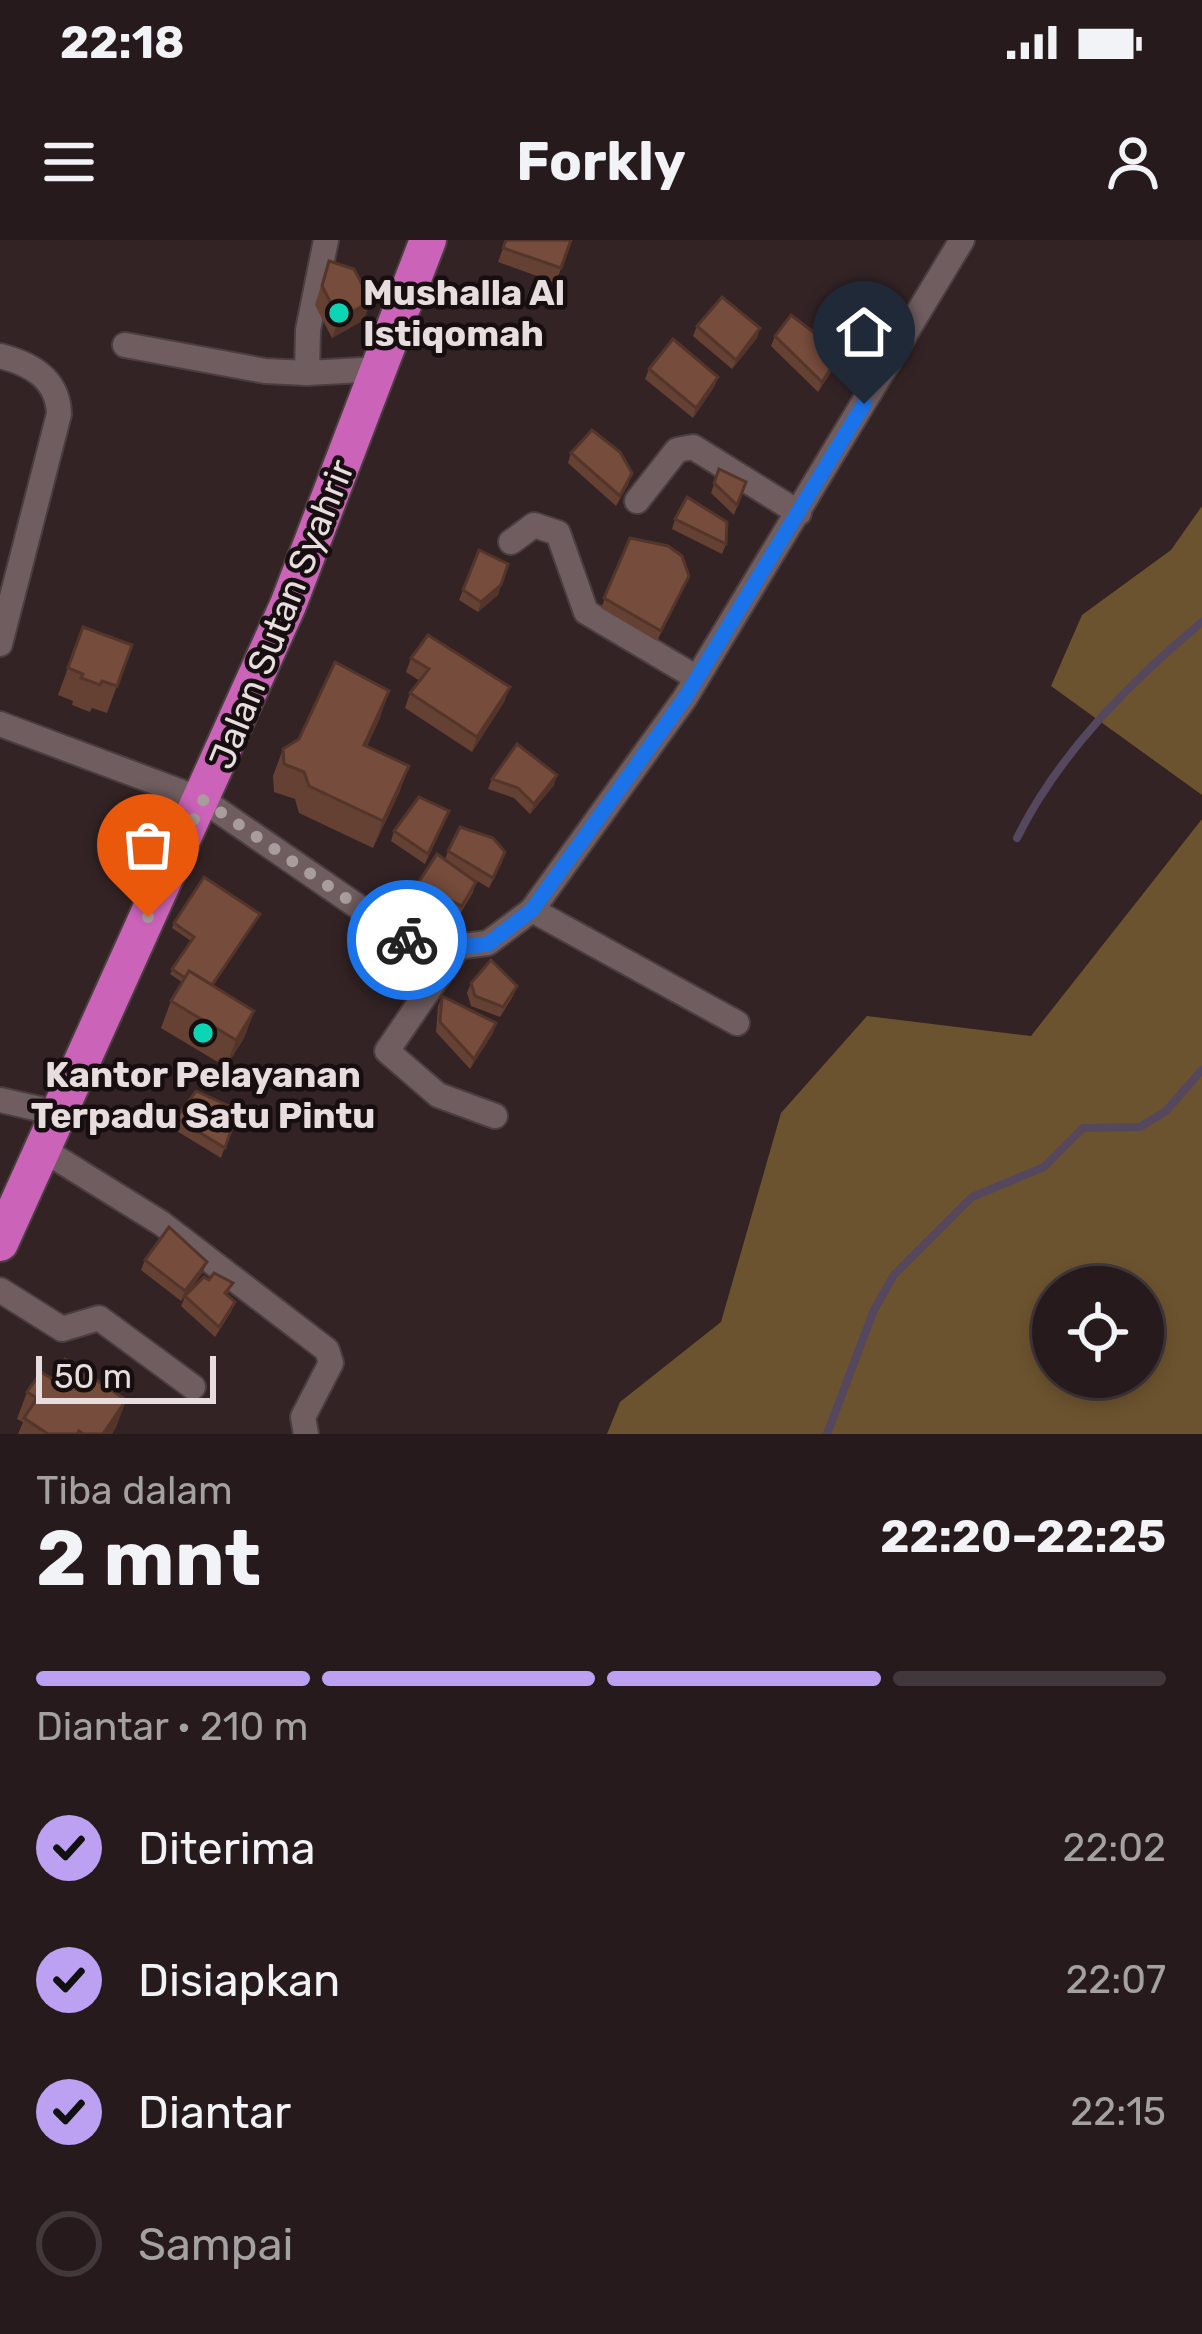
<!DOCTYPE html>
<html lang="id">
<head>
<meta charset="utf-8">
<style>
	:root { --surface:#261a1c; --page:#322729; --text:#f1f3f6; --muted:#a4a1a3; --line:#42383b; --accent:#bca0f2 }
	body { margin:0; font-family:Rubik,sans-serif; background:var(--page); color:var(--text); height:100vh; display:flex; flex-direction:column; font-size:45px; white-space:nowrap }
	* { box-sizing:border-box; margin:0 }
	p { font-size:39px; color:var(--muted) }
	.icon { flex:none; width:66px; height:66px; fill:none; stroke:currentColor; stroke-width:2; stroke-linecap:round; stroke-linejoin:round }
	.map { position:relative; height:1194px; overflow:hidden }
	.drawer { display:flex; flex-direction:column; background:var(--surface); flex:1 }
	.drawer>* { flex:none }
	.controls { position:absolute; left:1032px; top:1026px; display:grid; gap:24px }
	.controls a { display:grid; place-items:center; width:132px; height:132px; border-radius:50%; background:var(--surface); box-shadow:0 6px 18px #0003,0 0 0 3px var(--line); font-size:60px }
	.scale { position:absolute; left:36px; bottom:30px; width:180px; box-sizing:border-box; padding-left:12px; border:6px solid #e8ddde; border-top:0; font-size:33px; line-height:42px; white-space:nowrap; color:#e8ddde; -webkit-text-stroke:9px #160e0f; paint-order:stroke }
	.pin { position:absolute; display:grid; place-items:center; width:102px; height:102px; color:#fff; margin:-123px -51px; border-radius:50% 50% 50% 0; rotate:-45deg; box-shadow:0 0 12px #0007 }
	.pin .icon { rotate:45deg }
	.courier { position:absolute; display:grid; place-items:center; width:120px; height:120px; margin:-60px; border:9px solid #1a73e8; border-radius:50%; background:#fff; color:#222; box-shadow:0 3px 15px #0007 }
	.summary em { font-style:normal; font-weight:700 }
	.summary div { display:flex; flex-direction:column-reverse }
	.summary { display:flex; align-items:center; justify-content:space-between; height:204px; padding:0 36px }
	h1 { font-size:78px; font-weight:700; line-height:90px }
	.bar { display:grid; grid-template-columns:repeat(4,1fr); gap:18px 12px; align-content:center; height:144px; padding:0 36px }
	.bar i { height:15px; border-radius:9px; background:var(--line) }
	.bar .selected { background:var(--accent) }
	.bar p { grid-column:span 4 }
	ol { padding:0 36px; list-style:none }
	li { display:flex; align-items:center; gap:36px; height:132px }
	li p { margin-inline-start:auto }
	li .icon { padding:12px; border-radius:50%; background:var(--accent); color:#111; stroke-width:4 }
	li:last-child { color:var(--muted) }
	li i { width:66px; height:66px; border:6px solid var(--line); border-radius:50% }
	.status { display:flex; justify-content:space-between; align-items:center; height:84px; padding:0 60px; background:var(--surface); direction:ltr }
	.status svg { height:33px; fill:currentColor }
	header { display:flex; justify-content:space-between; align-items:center; height:156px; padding:0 36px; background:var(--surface); font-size:54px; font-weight:700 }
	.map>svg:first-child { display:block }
</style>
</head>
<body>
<div class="status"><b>22:18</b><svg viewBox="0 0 49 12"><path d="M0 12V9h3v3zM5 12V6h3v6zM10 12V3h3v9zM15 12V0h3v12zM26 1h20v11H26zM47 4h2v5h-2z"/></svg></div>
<header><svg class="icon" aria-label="menu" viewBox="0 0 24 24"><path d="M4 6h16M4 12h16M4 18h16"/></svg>Forkly<svg class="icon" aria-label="person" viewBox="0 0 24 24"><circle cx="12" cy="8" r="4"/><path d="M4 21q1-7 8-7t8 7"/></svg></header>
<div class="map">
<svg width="1202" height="1194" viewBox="0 0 1202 1194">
	<rect width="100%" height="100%" fill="#332325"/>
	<g fill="#6c532f" fill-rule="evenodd">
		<polygon points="1202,266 1202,555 1051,446 1082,375 1171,310"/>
		<path d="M1202 579V1194H607L620 1162 721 1082 781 873 867 776 1031 796ZM1143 1047V1137H1053V1047Z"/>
	</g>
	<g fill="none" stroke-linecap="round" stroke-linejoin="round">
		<g stroke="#54475e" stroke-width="8">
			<path d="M1017 598C1059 513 1130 442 1202 382"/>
			<polyline points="827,1194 874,1070 894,1035 972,957 1044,927 1083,888 1140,887 1166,871 1202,830"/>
		</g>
		<defs>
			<g id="minor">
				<polyline points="326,0 308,90 307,133 380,129"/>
				<polyline points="125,105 265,131 307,133"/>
				<path d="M0 116C32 124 58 139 59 174L0 404"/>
				<polyline points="637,261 677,210 693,207 799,273"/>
				<polyline points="511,302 534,285 558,293 586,372 697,438"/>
				<polyline points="0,484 203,560 408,701 431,710 488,703 532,670 685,458 962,0"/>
				<polyline points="532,670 737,783"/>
				<polyline points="456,710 387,811 438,855 495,876"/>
				<polyline points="0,860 57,873"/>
				<polyline points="42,909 161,983 327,1110 331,1123 303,1177 306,1194"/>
				<polyline points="0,1050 62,1089 99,1078 193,1147"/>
			</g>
			<polyline id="highway" points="0,1003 288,365 428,0"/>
		</defs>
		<use href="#minor" stroke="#4b3e40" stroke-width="28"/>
		<use href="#highway" stroke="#4b3e40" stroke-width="40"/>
		<use href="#minor" stroke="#705d60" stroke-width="24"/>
		<use href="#highway" stroke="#cb63b9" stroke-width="36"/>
	</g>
	<g fill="#654134">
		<polygon points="506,0 561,28 556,43 498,22"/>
		<polygon points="329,21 364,80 332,98 315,65"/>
		<polygon points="697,86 760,88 757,98 732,129 693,96"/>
		<polygon points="775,96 841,113 837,123 818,152 771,106"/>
		<polygon points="649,129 718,137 714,147 693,178 645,139"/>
		<polygon points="571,213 629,243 616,266 568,223"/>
		<polygon points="719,229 746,242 734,275 711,253"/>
		<polygon points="675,279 726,304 722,314 672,289"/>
		<polygon points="630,298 689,336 657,401 601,368"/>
		<polygon points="479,310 501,345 498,355 478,372 459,360"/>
		<polygon points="83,387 132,405 107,473 92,468 90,472 72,465 73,461 58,455"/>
		<polygon points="411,418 510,447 504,462 472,512 405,468 410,453 420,441 406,432"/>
		<polygon points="380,478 367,506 409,526 399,553 373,608 299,573 295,559 274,552 273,536 283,509"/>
		<polygon points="492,539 554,545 530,574 514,558 488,549"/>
		<polygon points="445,581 425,624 391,601 394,591"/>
		<polygon points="448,611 502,622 489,648 461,631 476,642 473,652 459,676 440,667 434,681 423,673 427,662 415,653 418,643 445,619"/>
		<polygon points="260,674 213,746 254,771 244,798 226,827 161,788 171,761 182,742 170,734 191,701 172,688 174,683"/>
		<polygon points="471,743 517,746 513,756 500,777 471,766 467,753"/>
		<polygon points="442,756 496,783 493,793 470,829 436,792 438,766"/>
		<polygon points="238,870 221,918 172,888 176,878"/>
		<polygon points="145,1020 203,1032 186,1055 209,1040 233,1043 227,1055 235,1062 231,1072 215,1097 181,1066 185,1057 181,1061 141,1030"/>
		<polygon points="52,1139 126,1160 116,1187 112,1194 18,1194 23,1182 17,1179 27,1152"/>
	</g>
	<g fill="#53352a">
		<polygon points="371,61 364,80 332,98 339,79"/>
		<polygon points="760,88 757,98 732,129 736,120"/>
		<polygon points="841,113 837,123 818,152 822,142"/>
		<polygon points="718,137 714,147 693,178 696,168"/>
		<polygon points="501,345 498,355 478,372 481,362"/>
		<polygon points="510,447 504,462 472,512 477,497"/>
		<polygon points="389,451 380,478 354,532 364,505"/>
		<polygon points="409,526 399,553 373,608 383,581"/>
		<polygon points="557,535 554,545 530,574 534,564"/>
		<polygon points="254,771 244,798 226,827 236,800"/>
		<polygon points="496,783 493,793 470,829 474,819"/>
		<polygon points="207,1022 203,1032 181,1061 185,1051"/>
		<polygon points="126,1160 116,1187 112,1194 103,1194"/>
	</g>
	<g fill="#764c3c" stroke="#53352a" stroke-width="3">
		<polygon points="506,0 571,0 561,28 503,8"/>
		<polygon points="329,21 354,29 371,61 339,79 322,46"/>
		<polygon points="722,57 760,88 736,120 697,86"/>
		<polygon points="791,75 841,113 822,142 775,96"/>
		<polygon points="673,99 718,137 696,168 649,129"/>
		<polygon points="592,190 620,212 632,233 620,256 571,213"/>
		<polygon points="719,229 746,242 737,265 714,243"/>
		<polygon points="687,257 727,282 726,304 675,279"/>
		<polygon points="630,298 668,306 682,316 689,336 661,391 604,358"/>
		<polygon points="479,310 508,324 501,345 481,362 463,350"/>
		<polygon points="83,387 132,405 117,446 102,441 100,445 81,438 83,434 68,428"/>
		<polygon points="428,395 510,447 477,497 410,453 429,429 411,418"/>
		<polygon points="335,422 389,451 364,505 409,526 383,581 309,546 304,532 284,524 283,509 299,499"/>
		<polygon points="517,504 557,535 534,564 518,548 492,539"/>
		<polygon points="419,557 449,571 428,614 394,591"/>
		<polygon points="460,587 493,598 505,612 493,638 448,611"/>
		<polygon points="437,614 476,642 462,666 443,657 438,671 426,663 433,653 418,643"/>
		<polygon points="204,637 260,674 212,745 189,731 185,738 172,729 194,697 174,683"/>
		<polygon points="491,720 517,746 503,767 475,756 471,743"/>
		<polygon points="189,731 254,771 236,800 171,761"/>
		<polygon points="442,756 496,783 474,819 440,782"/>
		<polygon points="196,851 238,870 225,908 176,878"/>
		<polygon points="169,987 207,1022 185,1051 145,1020"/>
		<polygon points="214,1033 233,1043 225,1053 235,1062 219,1087 185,1056 204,1037 209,1040"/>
		<polygon points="65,1119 126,1160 103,1194 83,1194 79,1191 77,1194 48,1194 24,1178 37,1158 27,1152 41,1132 52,1139"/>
	</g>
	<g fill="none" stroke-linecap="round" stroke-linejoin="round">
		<polyline stroke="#a99c9d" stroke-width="12" stroke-dasharray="0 21.6" points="148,677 203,560 407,700"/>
		<polyline stroke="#1a73e8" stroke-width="15" points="407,700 431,710 488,704 532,670 685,458 864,164"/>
	</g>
	<g fill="#0bd5b5" stroke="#160e0f" stroke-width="4.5">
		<circle cx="339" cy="73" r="12"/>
		<circle cx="203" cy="793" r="12"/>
	</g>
	<g text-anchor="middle" stroke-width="9" stroke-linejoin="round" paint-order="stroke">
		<g font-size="36" font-weight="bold" fill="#e8ddde" stroke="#160e0f" text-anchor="start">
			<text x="363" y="65">Mushalla Al<tspan x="363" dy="41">Istiqomah</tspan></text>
			<text x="203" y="847" text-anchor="middle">Kantor Pelayanan<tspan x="203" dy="41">Terpadu Satu Pintu</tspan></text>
		</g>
		<g font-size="36" fill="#e8ddde" stroke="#160e0f">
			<text transform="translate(281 374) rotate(-68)" y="13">Jalan Sutan Syahrir</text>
		</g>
	</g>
</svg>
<div class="controls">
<a><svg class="icon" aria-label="locate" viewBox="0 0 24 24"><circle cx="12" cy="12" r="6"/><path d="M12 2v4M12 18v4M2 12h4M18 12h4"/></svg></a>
</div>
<div class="scale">50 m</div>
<div class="pin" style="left:148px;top:677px;background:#ea580c"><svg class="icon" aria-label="bag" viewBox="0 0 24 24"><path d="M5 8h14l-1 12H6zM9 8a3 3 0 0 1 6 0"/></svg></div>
<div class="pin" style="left:864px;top:164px;background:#1f2937"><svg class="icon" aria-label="home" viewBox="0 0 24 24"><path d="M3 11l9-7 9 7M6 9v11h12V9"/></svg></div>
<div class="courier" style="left:407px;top:700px"><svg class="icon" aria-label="bike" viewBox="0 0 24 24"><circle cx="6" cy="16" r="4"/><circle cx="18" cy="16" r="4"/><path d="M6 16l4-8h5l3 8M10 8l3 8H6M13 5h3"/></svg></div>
</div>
<section class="drawer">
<div class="summary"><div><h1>2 mnt</h1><p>Tiba dalam</p></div><em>22:20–22:25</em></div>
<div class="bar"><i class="selected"></i><i class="selected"></i><i class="selected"></i><i></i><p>Diantar · 210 m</p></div>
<ol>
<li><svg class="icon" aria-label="check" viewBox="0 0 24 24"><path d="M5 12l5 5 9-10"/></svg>Diterima<p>22:02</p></li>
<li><svg class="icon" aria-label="check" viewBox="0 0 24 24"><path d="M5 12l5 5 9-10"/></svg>Disiapkan<p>22:07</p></li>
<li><svg class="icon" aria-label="check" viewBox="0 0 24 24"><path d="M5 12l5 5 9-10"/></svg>Diantar<p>22:15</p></li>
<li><i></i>Sampai</li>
</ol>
</section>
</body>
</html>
